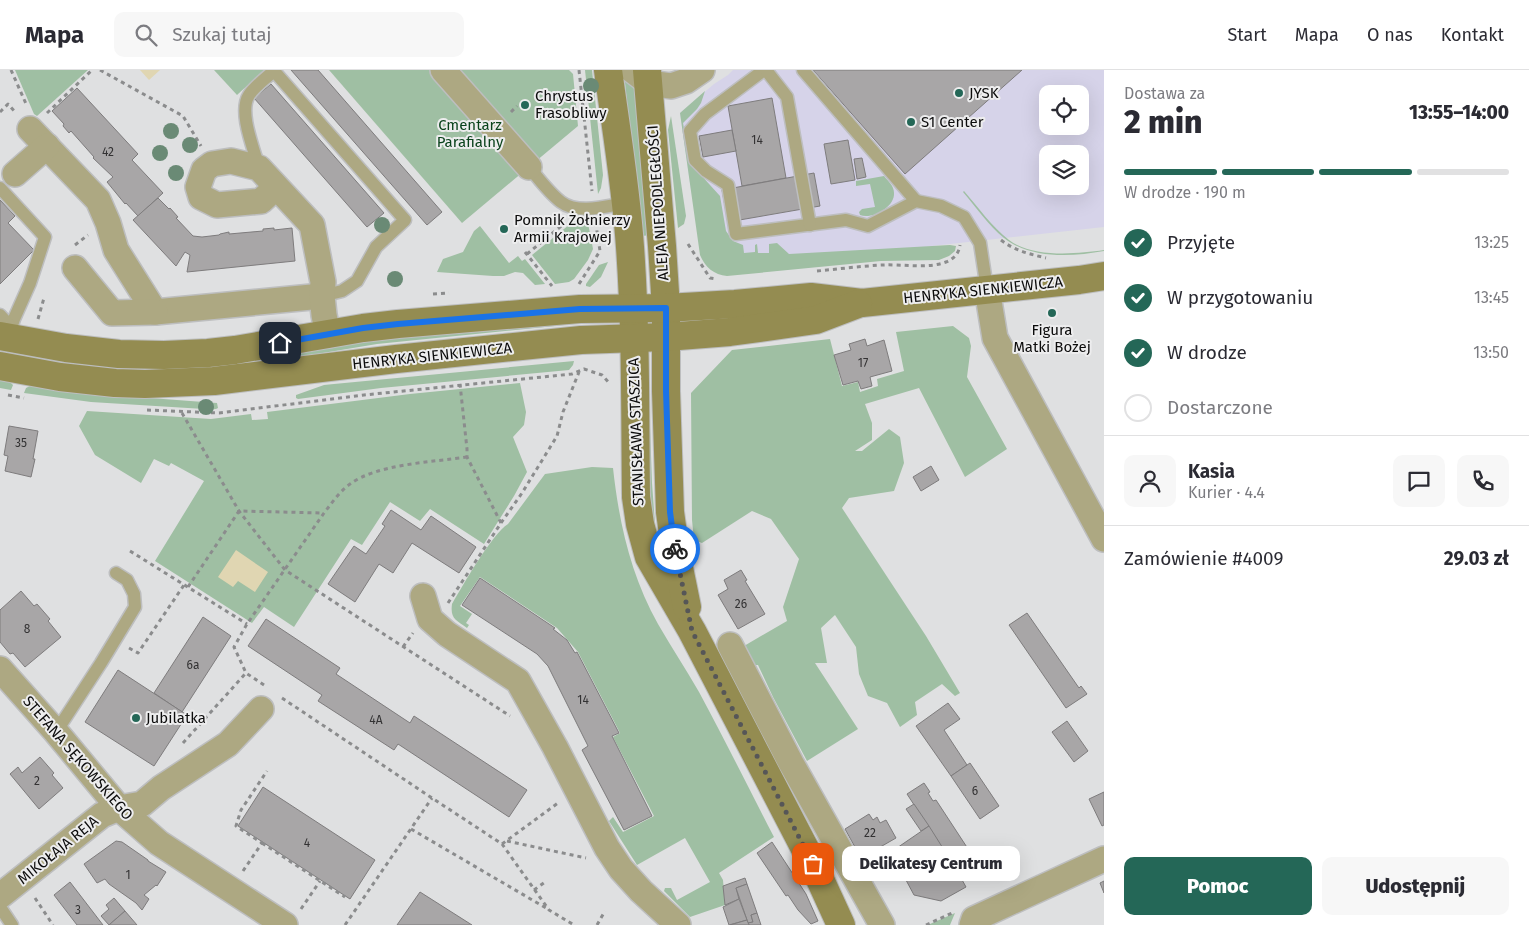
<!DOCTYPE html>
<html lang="pl">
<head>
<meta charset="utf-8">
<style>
	:root { --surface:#fff; --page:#f7f7f7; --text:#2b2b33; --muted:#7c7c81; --line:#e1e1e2; --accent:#246757 }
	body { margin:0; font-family:"Fira Sans",sans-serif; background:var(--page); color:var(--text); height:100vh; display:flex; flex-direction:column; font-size:19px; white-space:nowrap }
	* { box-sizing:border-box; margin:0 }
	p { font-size:16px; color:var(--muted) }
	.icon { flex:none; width:28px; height:28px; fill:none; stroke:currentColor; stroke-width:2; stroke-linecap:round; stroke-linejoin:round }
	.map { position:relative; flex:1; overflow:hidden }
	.side { display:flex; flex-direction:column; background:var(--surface); width:425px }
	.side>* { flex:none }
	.controls { position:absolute; left:1039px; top:15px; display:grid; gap:10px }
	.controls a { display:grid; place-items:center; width:50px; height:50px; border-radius:10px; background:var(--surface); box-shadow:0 5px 20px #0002; font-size:25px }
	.pin { position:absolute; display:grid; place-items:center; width:42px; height:42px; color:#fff; margin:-21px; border-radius:10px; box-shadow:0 2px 8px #0006 }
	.courier { position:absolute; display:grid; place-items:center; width:50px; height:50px; margin:-25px; border:4px solid #1a73e8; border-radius:50%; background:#fff; color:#222; box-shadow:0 1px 6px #0007 }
	.bubble { position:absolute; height:35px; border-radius:10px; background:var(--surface); box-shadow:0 5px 20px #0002; font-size:16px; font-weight:800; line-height:35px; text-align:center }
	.overview em { font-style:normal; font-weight:800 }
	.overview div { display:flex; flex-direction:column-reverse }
	.overview { display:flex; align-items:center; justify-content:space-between; height:85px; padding:0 20px }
	h1 { font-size:32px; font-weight:800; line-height:38px }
	.bar { display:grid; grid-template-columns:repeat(4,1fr); gap:8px 5px; align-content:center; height:60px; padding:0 20px }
	.bar i { height:6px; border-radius:4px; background:var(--line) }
	.bar .current { background:var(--accent) }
	.bar p { grid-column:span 4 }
	.line { display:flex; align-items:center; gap:12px; padding:0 20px; border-top:1px solid var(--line) }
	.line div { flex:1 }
	.round { display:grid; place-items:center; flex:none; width:52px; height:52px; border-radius:10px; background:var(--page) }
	ol { padding:0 20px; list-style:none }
	li { display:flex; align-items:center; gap:15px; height:55px }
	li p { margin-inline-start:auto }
	li .icon { padding:5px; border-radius:50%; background:var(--accent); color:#fff; stroke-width:4 }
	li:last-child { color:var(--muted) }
	li i { width:28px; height:28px; border:2px solid var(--line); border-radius:50% }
	.button { display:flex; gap:10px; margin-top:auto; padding:10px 20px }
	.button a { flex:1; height:58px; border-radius:10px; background:var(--accent); color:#fff; font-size:20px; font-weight:800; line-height:58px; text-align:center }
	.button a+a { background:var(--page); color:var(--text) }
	header { display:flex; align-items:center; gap:30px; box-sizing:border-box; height:70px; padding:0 25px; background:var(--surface); border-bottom:1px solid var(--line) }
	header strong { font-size:24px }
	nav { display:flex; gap:28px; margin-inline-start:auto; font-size:18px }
	.search { width:350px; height:45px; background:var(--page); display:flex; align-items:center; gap:12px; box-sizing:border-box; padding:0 18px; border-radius:10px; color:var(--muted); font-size:19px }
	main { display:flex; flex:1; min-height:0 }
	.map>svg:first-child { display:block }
</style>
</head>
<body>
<header>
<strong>Mapa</strong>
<div class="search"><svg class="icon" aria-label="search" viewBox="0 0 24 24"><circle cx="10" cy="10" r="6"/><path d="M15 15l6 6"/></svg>Szukaj tutaj</div>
<nav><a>Start</a><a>Mapa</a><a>O nas</a><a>Kontakt</a></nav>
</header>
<main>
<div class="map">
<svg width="1104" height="855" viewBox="0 0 1104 855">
	<rect width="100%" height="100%" fill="#dfe0e1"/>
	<path fill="#d6d3e9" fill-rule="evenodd" d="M733 0H1104V157L932 176 756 202 691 120 680 43 714 14 728 5ZM1048 24H1080V56H1048ZM1048 84H1080V116H1048Z"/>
	<g fill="#9fbfa3">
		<polygon points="15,0 88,0 37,46 34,44"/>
		<polygon points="214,0 264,0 237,25"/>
		<polygon points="329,0 569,0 573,4 578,56 462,153"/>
		<polygon points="585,0 592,0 603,105 601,118 598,124"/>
		<polygon points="624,3 636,15 653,165 641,166"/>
		<path d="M705 21 701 33 697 39 683 53 690 93 720 126 726 161 733 171 743 175 744 183 755 182V175L757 174 758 183H769V174L777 173 789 184 950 175 956 176 955 181 949 186 939 190 881 191 727 206C714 205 705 197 700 185L680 43Z"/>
		<polygon points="671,46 686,146 684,154 678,158 668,60"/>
		<path d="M884 106C888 111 894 116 894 123 895 137 872 150 860 145L859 142 862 139 875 137 870 114 856 116V111Z"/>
		<path d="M964 121C978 137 992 157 1009 170 1033 188 1076 184 1104 180V181C1071 187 1031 189 1004 168 988 155 976 137 963 122Z"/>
		<polygon points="575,150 586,150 588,153 593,179 588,190 574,209 569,212 555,214 532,185"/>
		<polygon points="480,156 509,193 518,186 522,191 525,189 545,214 535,215 523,203 515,202 504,206 493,206 437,202 443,189 463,182 474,161"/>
		<polygon points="608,192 601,207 590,217 586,216 586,214 599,195"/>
		<polygon points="574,249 574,254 377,274 245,296 141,302 61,295 0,284 0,277 373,269"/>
		<polygon points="953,256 969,268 971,276 967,307 1007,379 965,407 919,318 865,334 872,353 872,370 855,381 862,381 889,359 900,367 904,393 894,421 849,428 842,438 926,566 960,623 955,626 942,614 915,632 917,645 900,657 887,633 868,626 859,604 856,577 835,545 821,558 827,593 815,593 858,659 807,691 773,627 758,595 753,595 744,576 787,551 783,537 799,489 771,449 752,441 702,473 694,470 692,450 691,323 732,280 830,269 842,316 858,312 860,322 878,316 877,309 904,301 896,262"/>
		<polygon points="574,291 573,295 569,300 381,318 298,329 296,328 296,325 324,315 334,314"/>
		<polygon points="0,310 10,312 13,315 11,320 0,318"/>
		<polygon points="520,313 526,342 524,355 513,367 527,402 514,426 484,474 430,439 420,451 390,432 362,475 351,469 294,557 264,537 252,553 155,491 204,411 171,393 169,396 154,389 141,413 95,385 79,356 87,341 211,349 251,344 252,350 268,349 267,342 410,324"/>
		<polygon points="30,316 99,325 150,328 217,333 218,338 216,339 205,340 204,339 91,332 24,323 26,318"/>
		<polygon points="644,329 649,329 652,413 655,454 654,456 650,450"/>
		<path d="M592 397 613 398C619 453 631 506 658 554 671 577 686 599 699 622 725 670 749 719 774 767L719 803 723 810 725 835 690 847 664 821 665 818H671L677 830 710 812 685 768 637 795 609 751 613 747 623 762 654 746 613 667 620 663 578 582 557 558 480 507 460 536 472 544 466 553 469 555 467 558C456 550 450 549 452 534 463 515 492 464 508 454L545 404Z"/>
		<polygon points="955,843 950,855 930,855 930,854"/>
	</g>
	<g fill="#e0d6b2">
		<polygon points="140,0 160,0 149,10"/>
		<polygon points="236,480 268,502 255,522 238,511 233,517 218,507"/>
	</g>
	<g fill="#a8a6a7" stroke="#7e7c7d">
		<polygon points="291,0 318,0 442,142 427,155"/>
		<polygon points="813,0 1022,0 905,104"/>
		<polygon points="271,14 384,143 367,157 254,28"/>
		<polygon points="77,18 138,84 132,90 163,123 138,146 126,133 125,134 107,112 113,107 93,88 94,87 71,61 69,63 63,56 64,54 52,41"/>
		<polygon points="772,28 786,108 742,116 728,36"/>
		<polygon points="732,60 736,81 703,87 699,66"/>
		<polygon points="848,70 855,110 831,114 824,74"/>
		<polygon points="862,88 866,107 857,109 854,89"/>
		<polygon points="814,103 820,136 728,152 722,120"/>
		<polygon points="158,128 169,139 170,138 178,147 176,148 193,166 202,167 219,165 220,164 229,162 229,164 263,161 263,159 274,158 274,160 292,158 295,191 187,202 190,185 185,182 176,196 133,150"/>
		<polygon points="0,130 15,146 8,153 34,180 0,214"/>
		<polygon points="865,269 867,276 884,270 892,301 870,307 872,316 861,319 858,311 843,315 834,285 851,280 849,274"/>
		<polygon points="9,356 38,361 33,389 35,389 31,407 5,401 8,386 4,385"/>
		<polygon points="931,396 939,410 921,421 913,407"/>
		<polygon points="391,440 421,460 431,446 476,477 459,503 412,473 393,503 379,494 355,532 328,514 354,476 366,484 385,456 382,454"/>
		<polygon points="741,500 747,510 745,511 765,544 738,559 718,525 728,519 724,510"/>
		<polygon points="480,508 555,558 553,559 567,570 575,583 577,582 619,663 612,666 652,746 624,760 582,680 588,676 548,596 537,584 462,535"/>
		<polygon points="21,521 34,536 37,534 50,549 48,551 61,567 25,597 13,583 10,584 0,572 0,540"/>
		<polygon points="1027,543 1079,618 1081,616 1087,624 1066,638 1009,555"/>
		<polygon points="203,547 231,566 182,642 154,623"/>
		<polygon points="266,549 340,598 336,604 410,653 414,646 527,720 509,747 398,674 394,680 318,631 322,625 248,576"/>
		<polygon points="118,600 187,645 154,696 85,652"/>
		<polygon points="948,633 960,649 944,660 967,695 951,706 916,656"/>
		<polygon points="1067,651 1088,681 1074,692 1052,662"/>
		<polygon points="40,687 54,703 52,705 63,718 39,739 10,704 18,697 22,703"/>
		<polygon points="970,693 999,736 980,749 951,706"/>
		<polygon points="924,713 930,722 928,723 933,731 936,730 974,788 956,799 907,724"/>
		<polygon points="263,717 375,790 350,829 238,756"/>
		<polygon points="1104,722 1104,755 1102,756 1089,729"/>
		<polygon points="914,734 929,756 921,761 906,739"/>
		<polygon points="869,744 873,750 877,747 880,753 886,750 896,768 861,788 845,759"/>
		<polygon points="929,756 956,799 966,817 941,831 914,825 891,782"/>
		<polygon points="116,771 122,772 148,790 148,791 166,802 157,816 156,815 144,825 149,829 142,840 136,833 109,814 105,809 97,813 84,794"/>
		<polygon points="772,772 806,824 818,851 811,854 798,840 788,825 786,826 757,783"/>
		<polygon points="745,808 747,814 736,818 739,829 725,835 723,816"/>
		<polygon points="1104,811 1104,823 1100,813"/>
		<polygon points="70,812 103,855 77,855 54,825"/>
		<polygon points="747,814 757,843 751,845 753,852 748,853 736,818"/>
		<polygon points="420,822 472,855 397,855"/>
		<polygon points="114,828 125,841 109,855 101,846 109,839 106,835"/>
		<polygon points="739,829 747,850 729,855 723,837"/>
		<polygon points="125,841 137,855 109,855"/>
		<polygon points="757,843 761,855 749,855 748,853 753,852 751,845"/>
		<polygon points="747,850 749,855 730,855"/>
	</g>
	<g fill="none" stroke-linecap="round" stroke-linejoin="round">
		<defs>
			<g id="lane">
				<polyline points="764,0 705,44 690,61 695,90 706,101 728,115 736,164 846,150 868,156 916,131 941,136 964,147 980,173 987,219"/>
				<polyline points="766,0 787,27 810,155"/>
				<polyline points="803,0 916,131"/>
				<path d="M529 97C539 109 549 123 561 132 578 145 607 136 626 133"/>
				<path d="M259 98C254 79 238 42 249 25 255 16 266 8 274 1L405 150 376 177 357 211 342 221 322 226"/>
				<polyline points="0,118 45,167 30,213 14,249 8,268"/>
				<polyline points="0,245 11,257"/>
				<polyline points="56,662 101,593 135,537 134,524 127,510 116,503"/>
				<polyline points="0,837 12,855"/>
			</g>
			<g id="street">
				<polyline points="443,0 529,97"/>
				<polyline points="632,0 649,13 671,16 686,11 702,0"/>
				<polyline points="30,59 98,130 108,153 116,180 155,242 322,226"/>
				<polyline points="15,104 47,76"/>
				<polyline points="276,117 261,131 217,135 201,127 198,117 204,100 212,94 231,91 259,98 312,155 323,212 322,226 324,245 328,265"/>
				<polyline points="75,198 112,243 155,242"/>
				<polyline points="987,219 995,268 1104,469"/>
				<polyline points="423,526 430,549 447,564 518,611 555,677 607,778 621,799 641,821 678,855"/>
				<polyline points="730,575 791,693 882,855"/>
				<polyline points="0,599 56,662 119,738 159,773 285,855"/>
				<polyline points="0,826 102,745 119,738 142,734 161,718 228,674 261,639"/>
				<polyline points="972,855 974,849 1104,789"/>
			</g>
			<g id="secondary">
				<path d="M608 0C616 59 626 118 630 177 636 260 635 344 636 427L640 454 649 487 692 561 813 794 841 855"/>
				<polyline points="647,0 662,176 666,238 666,321 670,442 675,478 687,537"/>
				<polyline points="0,266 66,278 119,284 164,285 208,283 235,280 363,258 398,254 580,239 666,238 735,234 811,227 862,233 1079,210 1104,206"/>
				<polyline points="0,296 60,307 115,313 145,314 214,311 396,289 581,270 666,267 730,262 816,250 858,234"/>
			</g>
		</defs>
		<use href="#lane" stroke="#bdbebf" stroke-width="15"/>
		<use href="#street" stroke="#bdbebf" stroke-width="28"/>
		<use href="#secondary" stroke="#bdbebf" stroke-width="30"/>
		<g stroke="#8b8c8d" stroke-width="3" stroke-dasharray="4 4" stroke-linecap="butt">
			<polyline points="11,0 27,36"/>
			<polyline points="100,0 183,46 201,76"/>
			<polyline points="579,0 592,121"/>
			<polyline points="0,42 8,34 16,43"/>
			<polyline points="511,42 517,36"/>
			<polyline points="47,43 92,0"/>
			<path d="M1001 170C1015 181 1030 184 1046 188"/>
			<polyline points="688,174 710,208 716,209"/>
			<polyline points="75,175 88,165"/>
			<polyline points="525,182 552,216"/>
			<polyline points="527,184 565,153"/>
			<path d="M817 201C839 199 861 196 883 195 902 194 929 199 946 192 954 189 959 183 960 175"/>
			<polyline points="579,214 600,181 596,155"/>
			<polyline points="433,224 449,223"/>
			<polyline points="38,249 44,228"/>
			<polyline points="8,325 24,328"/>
			<polyline points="147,340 219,343 364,325 572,304 584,299 602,305 610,314"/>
			<polyline points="182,343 239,441 285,500 510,646"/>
			<polyline points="501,453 522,423 557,366 563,342 579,302"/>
			<polyline points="130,481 247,554"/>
			<polyline points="188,517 239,441 323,443"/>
			<polyline points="448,533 501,453 467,387 467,379 460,314"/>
			<polyline points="403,577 413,563"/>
			<polyline points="129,578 138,583 184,515"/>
			<path d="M264 615 246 603 234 577 247 554 324 443C332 433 339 422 350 414 377 394 433 392 467 387"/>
			<polyline points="282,628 432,728 502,774 549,840 574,855"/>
			<polyline points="183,673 246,603"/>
			<polyline points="411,759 546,838"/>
			<polyline points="507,771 586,788"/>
			<polyline points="262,773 345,827"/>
			<polyline points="502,774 558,733"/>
			<polyline points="243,801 262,773 236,756 241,740 267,701"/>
			<polyline points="534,820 545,812"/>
			<polyline points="35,828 53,855"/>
			<polyline points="301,839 320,811"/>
			<polyline points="345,855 432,728"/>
			<polyline points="597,855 605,841"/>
			<polyline points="926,855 952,843"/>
		</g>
		<use href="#lane" stroke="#ada882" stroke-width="12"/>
		<use href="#street" stroke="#ada882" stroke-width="25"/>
		<use href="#secondary" stroke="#948c51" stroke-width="28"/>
	</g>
	<g fill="#6a8a75">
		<circle cx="591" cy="16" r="8"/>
		<circle cx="171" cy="61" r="8"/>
		<circle cx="190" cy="75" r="8"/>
		<circle cx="160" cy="83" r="8"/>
		<circle cx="176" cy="103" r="8"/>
		<circle cx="382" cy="155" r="8"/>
		<circle cx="395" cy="209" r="8"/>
		<circle cx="206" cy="337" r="8"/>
	</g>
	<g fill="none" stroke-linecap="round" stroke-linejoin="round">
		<polyline stroke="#565657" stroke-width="5" stroke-dasharray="0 9" points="675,479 692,561 813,794"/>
		<polyline stroke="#1a73e8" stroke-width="6" points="280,273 363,258 398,254 580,239 666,238 666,321 670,442 675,479"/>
	</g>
	<g fill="#246757" stroke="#ededee" stroke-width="2">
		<circle cx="959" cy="23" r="5"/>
		<circle cx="525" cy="35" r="5"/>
		<circle cx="911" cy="52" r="5"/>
		<circle cx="504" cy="159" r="5"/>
		<circle cx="1052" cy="243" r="5"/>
		<circle cx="136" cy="648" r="5"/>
	</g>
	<g text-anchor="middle" stroke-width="4" stroke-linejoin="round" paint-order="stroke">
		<g font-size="12" fill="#333233">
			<text x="757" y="74">14</text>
			<text x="108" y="86">42</text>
			<text x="863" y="297">17</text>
			<text x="21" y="377">35</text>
			<text x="741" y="538">26</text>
			<text x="27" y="563">8</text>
			<text x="193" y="599">6a</text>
			<text x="583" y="634">14</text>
			<text x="376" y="654">4A</text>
			<text x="37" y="715">2</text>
			<text x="975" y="725">6</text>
			<text x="870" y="767">22</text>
			<text x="307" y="777">4</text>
			<text x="128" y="809">1</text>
			<text x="78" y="844">3</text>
		</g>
		<g font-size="15" fill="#0c0c0c" stroke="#ededee" text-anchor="start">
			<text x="969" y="28">JYSK</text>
			<text x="535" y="31">Chrystus<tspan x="535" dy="17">Frasobliwy</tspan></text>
			<text x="921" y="57">S1 Center</text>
			<text x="514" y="155">Pomnik Żołnierzy<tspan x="514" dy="17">Armii Krajowej</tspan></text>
			<text x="1052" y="265" text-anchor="middle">Figura<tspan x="1052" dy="17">Matki Bożej</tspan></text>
			<text x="146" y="653">Jubilatka</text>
		</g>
		<g font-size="15" fill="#0a431c" stroke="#ededee">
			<text x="470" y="60">Cmentarz<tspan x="470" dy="17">Parafialny</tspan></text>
		</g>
		<g font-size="15" fill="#0c0c0c" stroke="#ededee">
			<text transform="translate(658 133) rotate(-94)" y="5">ALEJA NIEPODLEGŁOŚCI</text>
			<text transform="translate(983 220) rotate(-6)" y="5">HENRYKA SIENKIEWICZA</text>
			<text transform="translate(432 286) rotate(-6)" y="5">HENRYKA SIENKIEWICZA</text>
			<text transform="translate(636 362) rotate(-92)" y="5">STANISŁAWA STASZICA</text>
			<text transform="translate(78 688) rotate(49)" y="5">STEFANA SĘKOWSKIEGO</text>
			<text transform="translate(58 780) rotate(-39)" y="5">MIKOŁAJA REJA</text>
		</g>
	</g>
</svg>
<div class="controls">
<a><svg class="icon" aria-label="locate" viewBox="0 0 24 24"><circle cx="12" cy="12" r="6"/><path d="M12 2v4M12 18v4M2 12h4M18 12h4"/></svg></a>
<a><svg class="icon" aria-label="layers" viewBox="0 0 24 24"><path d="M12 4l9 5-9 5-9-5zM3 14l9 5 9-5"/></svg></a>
</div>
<div class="pin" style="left:813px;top:794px;background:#ea580c"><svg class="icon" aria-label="bag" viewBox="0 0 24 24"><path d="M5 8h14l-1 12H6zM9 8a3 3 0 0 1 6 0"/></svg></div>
<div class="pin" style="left:280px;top:273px;background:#1f2937"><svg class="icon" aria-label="home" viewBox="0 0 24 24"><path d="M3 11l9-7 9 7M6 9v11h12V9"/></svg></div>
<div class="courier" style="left:675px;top:479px"><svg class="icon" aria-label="bike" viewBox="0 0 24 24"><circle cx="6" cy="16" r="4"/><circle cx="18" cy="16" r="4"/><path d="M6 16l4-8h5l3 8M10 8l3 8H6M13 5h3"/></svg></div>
<div class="bubble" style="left:842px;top:776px;width:178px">Delikatesy Centrum</div>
</div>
<section class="side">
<div class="overview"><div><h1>2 min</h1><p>Dostawa za</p></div><em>13:55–14:00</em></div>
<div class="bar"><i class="current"></i><i class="current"></i><i class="current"></i><i></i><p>W drodze · 190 m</p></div>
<ol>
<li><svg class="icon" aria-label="check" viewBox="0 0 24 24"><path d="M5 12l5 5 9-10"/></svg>Przyjęte<p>13:25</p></li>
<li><svg class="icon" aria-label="check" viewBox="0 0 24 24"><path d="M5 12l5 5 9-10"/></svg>W przygotowaniu<p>13:45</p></li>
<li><svg class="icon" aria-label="check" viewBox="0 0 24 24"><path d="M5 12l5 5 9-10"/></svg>W drodze<p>13:50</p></li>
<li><i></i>Dostarczone</li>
</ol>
<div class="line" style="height:90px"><a class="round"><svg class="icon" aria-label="person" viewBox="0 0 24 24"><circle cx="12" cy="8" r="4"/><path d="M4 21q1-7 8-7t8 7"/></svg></a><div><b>Kasia</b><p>Kurier · 4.4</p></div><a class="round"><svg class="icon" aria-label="chat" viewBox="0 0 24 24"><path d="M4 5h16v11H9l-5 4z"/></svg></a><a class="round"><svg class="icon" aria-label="phone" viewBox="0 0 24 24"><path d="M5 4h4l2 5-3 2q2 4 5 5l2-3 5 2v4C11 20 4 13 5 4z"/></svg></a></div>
<div class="line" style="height:65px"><div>Zamówienie #4009</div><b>29.03 zł</b></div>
<div class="button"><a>Pomoc</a><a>Udostępnij</a></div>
</section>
</main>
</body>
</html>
